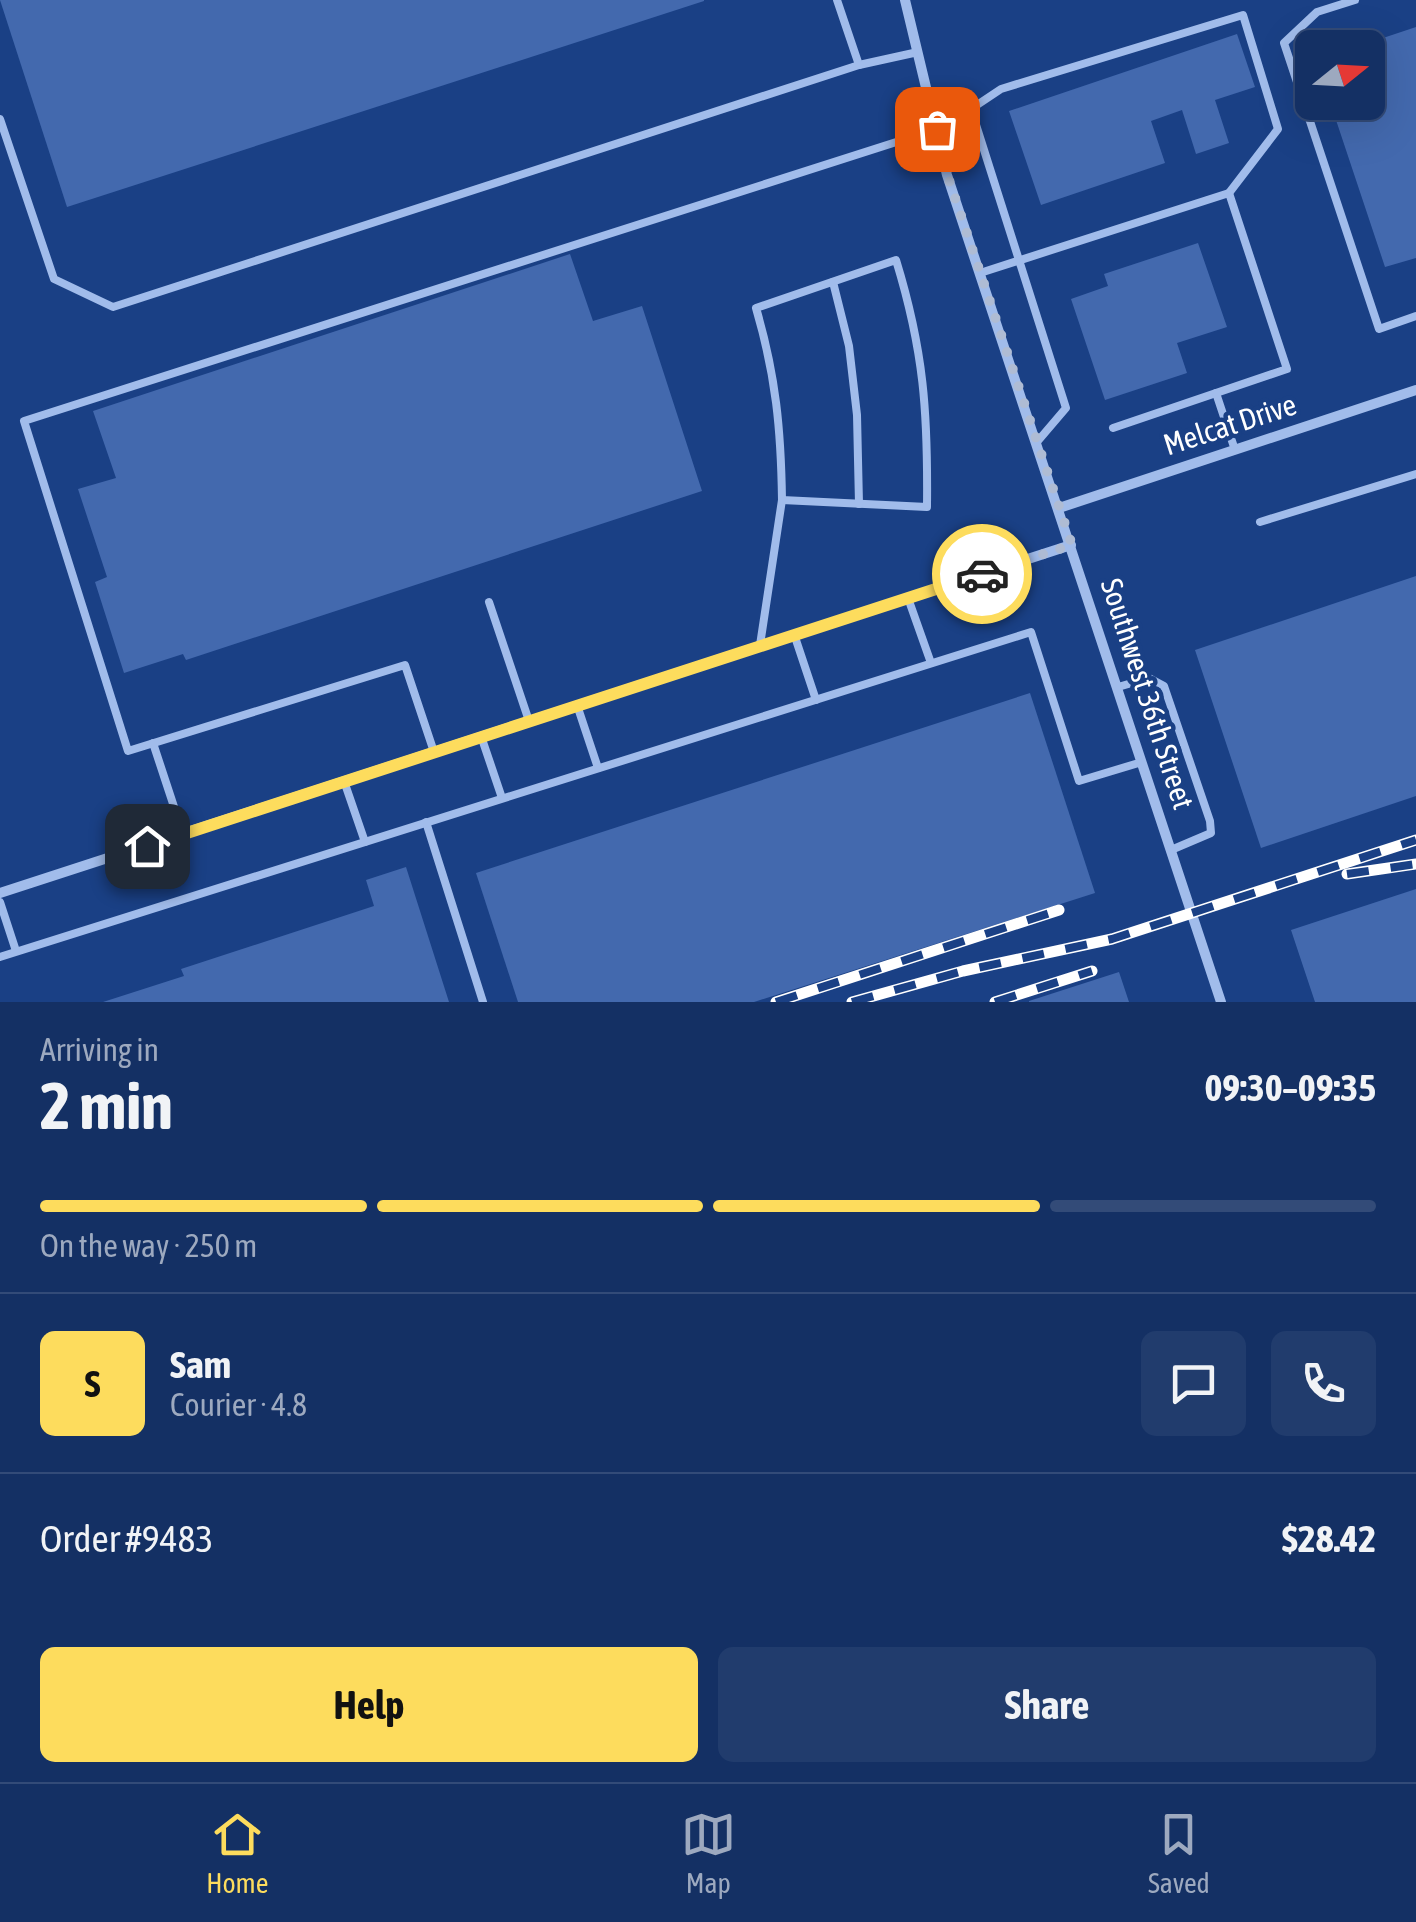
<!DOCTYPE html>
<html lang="en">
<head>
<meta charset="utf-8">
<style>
	:root { --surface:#143064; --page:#213c6d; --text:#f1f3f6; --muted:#9da9bf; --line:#334b78; --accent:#fddc5d }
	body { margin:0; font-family:"Asap Condensed",sans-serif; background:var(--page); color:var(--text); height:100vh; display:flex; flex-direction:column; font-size:38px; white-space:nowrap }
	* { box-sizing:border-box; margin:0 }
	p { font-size:32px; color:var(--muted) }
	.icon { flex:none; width:55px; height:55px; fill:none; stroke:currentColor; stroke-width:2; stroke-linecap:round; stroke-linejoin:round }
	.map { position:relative; height:1002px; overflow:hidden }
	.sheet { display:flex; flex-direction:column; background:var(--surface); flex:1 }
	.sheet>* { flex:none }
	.needle { width:65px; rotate:72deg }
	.tools { position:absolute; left:1295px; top:30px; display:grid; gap:20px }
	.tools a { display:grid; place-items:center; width:90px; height:90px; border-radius:15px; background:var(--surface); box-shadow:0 10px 40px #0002,0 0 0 2px var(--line); font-size:50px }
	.pin { position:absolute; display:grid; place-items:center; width:85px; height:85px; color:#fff; margin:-42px; border-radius:20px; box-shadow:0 5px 15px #0006 }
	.courier { position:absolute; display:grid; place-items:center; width:100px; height:100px; margin:-50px; border:8px solid #fddc5d; border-radius:50%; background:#fff; color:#222; box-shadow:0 2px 12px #0007 }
	.head em { font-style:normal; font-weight:700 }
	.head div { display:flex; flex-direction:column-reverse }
	.head { display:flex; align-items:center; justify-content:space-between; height:170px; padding:0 40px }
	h1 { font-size:65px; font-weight:700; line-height:75px }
	.bar { display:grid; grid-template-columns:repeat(4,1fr); gap:15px 10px; align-content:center; height:120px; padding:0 40px }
	.bar i { height:12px; border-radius:8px; background:var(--line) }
	.bar .current { background:var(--accent) }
	.bar p { grid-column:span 4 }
	.line { display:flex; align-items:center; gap:25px; padding:0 40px; border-top:2px solid var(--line) }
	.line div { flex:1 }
	.round { display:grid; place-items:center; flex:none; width:105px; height:105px; border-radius:15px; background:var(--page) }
	.action { display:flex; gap:20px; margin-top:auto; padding:20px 40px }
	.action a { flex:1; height:115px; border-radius:15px; background:var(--accent); color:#111; font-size:40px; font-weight:700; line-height:115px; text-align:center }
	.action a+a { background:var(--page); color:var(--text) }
	.tabs { display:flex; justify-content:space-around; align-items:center; height:140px; border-top:2px solid var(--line); background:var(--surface); font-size:28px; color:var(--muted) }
	.tabs a { display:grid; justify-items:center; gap:5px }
	.tabs .current { color:var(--accent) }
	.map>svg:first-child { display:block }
</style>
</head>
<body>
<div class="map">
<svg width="1416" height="1002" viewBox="0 0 1416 1002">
	<rect width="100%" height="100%" fill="#1a4085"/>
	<g fill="#4369ae">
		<polygon points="0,0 704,0 704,1 67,207"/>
		<polygon points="1416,27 1416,258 1385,267 1330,102 1368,102 1368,48 1356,47"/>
		<polygon points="1237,34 1255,87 1215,100 1229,143 1196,154 1182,110 1151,121 1165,163 1041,205 1009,111"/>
		<polygon points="1198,243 1227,327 1177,343 1187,373 1105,400 1071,299 1108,286 1104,274"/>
		<polygon points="570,254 593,321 642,306 702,491 186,660 183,654 124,673 95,582 107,577 78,489 116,478 93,411"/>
		<polygon points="1416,576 1416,796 1261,848 1195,650"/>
		<polygon points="1030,693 1095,893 754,1002 518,1002 476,873"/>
		<polygon points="406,867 449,1002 103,1002 184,976 181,969 374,906 366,880"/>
		<polygon points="1416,889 1416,1002 1315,1002 1291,930"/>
		<polygon points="1119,972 1129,1002 1029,1002 1029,1001"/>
	</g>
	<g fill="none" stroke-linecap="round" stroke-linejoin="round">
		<g stroke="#a1bceb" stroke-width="8">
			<polyline points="837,0 859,65 918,52"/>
			<polyline points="1355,0 1317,12 1284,43 1379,329 1416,316"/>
			<polyline points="971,109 1001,89 1243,15 1278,129 1229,193"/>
			<polyline points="0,119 54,279 113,307 859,65"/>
			<polyline points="935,121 971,109 1066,408 1037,442"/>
			<path d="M896 260C924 351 928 413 927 507L782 500C781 430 776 376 756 308Z"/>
			<polyline points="980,273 1229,193 1287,369 1113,428"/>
			<polyline points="833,282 849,346 857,415 859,504"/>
			<polyline points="1216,393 1235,450"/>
			<polyline points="1260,522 1416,474"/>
			<polyline points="908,598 931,663"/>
			<polyline points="489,602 529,721"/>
			<polyline points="794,634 816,700"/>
			<polyline points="760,645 782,500"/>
			<polyline points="1118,687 1149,678 1164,686 1210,821 1211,833 1171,850"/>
			<polyline points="577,705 598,768"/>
			<polyline points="481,736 502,798"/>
			<polyline points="153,743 183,834"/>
			<polyline points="434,752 405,665 128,751 24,421 937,129"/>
			<polyline points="344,781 365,842"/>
			<polyline points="426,822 483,1002"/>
			<polyline points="0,902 16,951"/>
			<polyline points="0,957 1031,632 1079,781 1142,762"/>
		</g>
		<g stroke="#a1bceb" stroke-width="10">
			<polyline points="905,0 947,175 1221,1002"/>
			<polyline points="1059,508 1416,390"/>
			<polyline points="0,893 1071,545"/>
		</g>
		<defs>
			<g id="rail">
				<polyline points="1347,874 1416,864"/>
				<polyline points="776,1002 1059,910"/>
				<polyline points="852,1002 963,971 1112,939 1416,840"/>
				<polyline points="995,1002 1092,971"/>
			</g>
		</defs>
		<use href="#rail" stroke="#fff" stroke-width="11"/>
		<use href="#rail" stroke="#1a4085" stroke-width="8" stroke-dasharray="22" stroke-linecap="butt"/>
	</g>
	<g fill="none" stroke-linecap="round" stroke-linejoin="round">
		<polyline stroke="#afbcd4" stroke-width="10" stroke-dasharray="0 18" points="937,129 947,174 1072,545 982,574"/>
		<polyline stroke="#fddc5d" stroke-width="12" points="147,846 982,574"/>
	</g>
	<g text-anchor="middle" stroke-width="9" stroke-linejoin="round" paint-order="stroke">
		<g font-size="30" fill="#fff" stroke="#1a4085">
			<text transform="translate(1230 425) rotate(-18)" y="10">Melcat Drive</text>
			<text transform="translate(1147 694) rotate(72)" y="10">Southwest 36th Street</text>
		</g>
	</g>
</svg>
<div class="tools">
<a><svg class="needle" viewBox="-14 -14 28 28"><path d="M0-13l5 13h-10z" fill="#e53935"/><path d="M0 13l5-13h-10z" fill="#9da9bf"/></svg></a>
</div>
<div class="pin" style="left:937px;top:129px;background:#ea580c"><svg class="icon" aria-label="bag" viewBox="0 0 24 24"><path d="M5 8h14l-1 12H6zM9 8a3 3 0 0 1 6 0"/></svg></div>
<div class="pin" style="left:147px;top:846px;background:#1f2937"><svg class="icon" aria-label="home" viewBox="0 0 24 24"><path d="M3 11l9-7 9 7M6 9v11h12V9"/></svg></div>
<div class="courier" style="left:982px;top:574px"><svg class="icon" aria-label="car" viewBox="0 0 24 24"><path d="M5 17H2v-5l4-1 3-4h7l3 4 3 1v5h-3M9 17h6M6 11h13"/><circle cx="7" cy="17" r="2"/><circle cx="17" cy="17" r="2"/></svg></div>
</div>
<section class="sheet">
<div class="head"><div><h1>2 min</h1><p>Arriving in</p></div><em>09:30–09:35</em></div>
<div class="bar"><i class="current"></i><i class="current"></i><i class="current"></i><i></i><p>On the way · 250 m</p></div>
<div class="line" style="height:180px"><b class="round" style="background:var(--accent);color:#111">S</b><div><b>Sam</b><p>Courier · 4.8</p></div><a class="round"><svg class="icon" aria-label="chat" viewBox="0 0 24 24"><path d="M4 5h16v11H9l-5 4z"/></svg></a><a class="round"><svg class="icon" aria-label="phone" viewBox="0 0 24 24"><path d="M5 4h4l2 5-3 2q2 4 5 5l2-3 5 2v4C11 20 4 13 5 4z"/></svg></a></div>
<div class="line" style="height:130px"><div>Order #9483</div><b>$28.42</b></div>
<div class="action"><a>Help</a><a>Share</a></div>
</section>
<nav class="tabs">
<a class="current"><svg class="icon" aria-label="home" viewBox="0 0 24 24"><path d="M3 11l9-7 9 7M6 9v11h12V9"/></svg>Home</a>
<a><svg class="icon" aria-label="map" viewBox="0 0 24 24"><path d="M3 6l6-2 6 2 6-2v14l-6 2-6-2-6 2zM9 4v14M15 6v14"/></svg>Map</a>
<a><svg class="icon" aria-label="saved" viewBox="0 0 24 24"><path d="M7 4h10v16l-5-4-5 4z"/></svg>Saved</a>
</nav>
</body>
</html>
